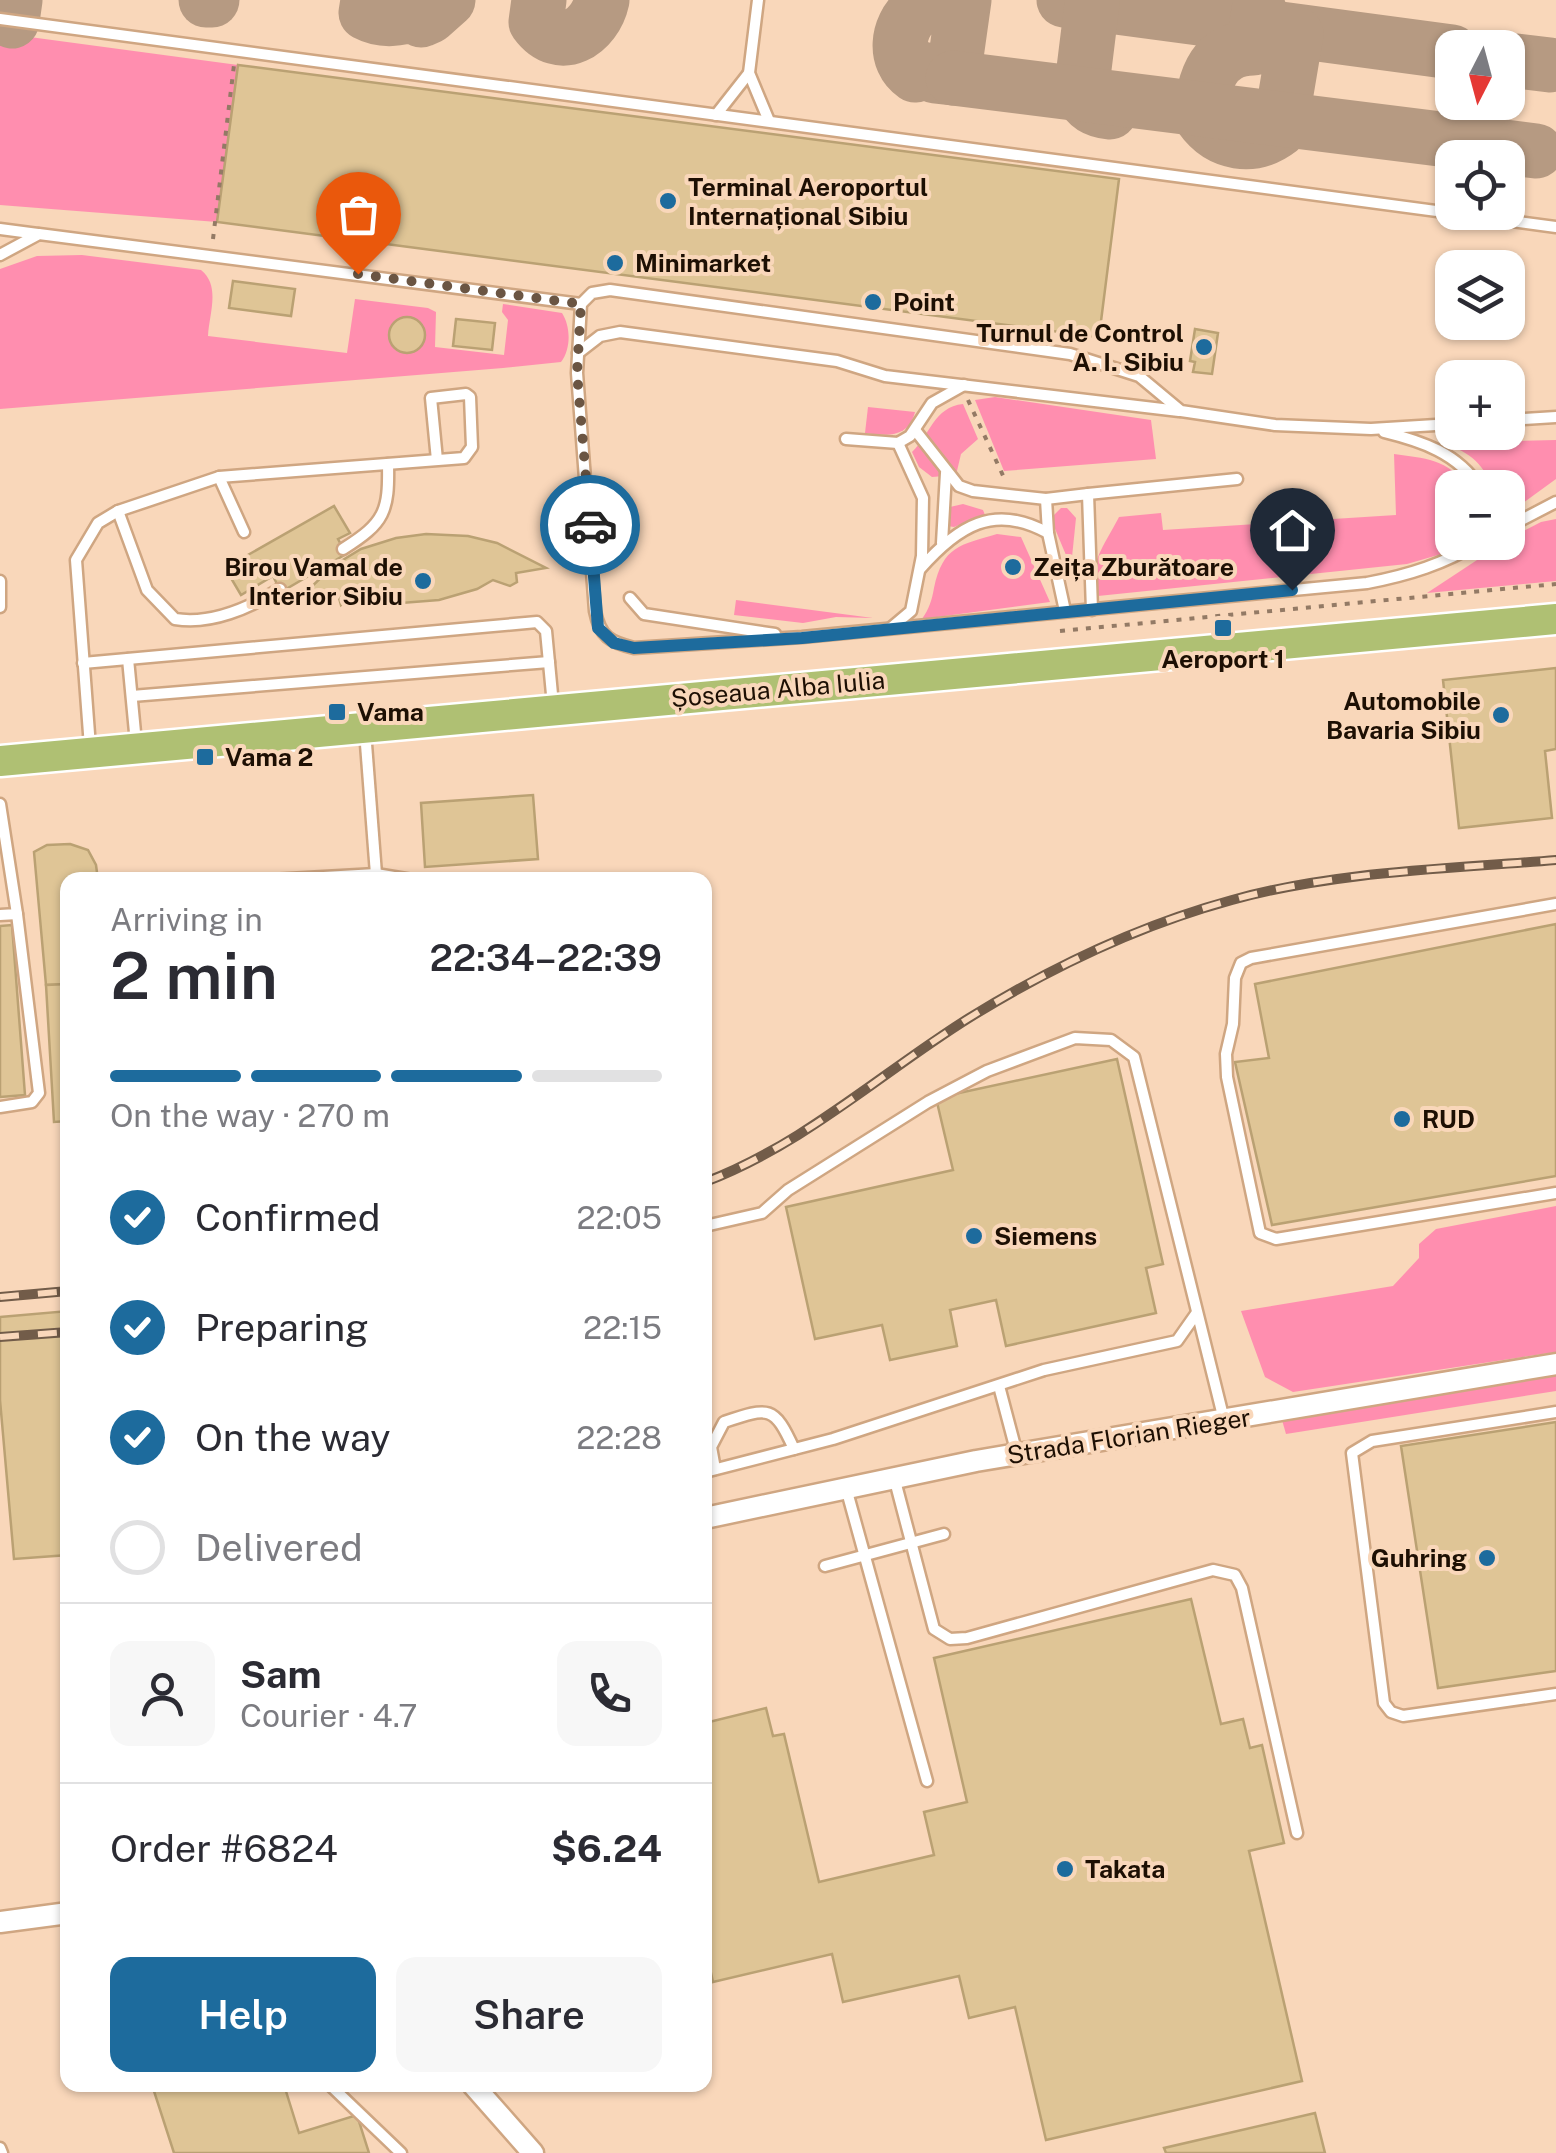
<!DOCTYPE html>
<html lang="en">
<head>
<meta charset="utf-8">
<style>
	:root { --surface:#fff; --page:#f7f7f7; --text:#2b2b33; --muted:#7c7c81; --line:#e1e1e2; --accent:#1d6b9d }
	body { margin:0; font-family:"Public Sans",sans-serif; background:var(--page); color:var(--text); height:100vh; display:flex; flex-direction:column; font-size:38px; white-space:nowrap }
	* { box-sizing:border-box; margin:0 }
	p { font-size:32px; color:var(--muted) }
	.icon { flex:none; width:55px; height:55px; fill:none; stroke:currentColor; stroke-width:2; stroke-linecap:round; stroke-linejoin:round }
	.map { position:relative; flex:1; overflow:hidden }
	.sheet { position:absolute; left:60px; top:872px; width:652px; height:1220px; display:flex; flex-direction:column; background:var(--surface); border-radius:20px; box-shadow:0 2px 8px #0004 }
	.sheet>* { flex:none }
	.needle { width:65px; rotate:186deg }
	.controls { position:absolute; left:1435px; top:30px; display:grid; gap:20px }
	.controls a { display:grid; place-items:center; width:90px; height:90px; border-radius:20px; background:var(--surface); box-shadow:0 2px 8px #0004; font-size:50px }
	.pin { position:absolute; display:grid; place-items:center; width:85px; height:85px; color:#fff; margin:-102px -42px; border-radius:50% 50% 50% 0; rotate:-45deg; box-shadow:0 0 10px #0007 }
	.pin .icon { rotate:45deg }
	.courier { position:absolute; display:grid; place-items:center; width:100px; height:100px; margin:-50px; border:8px solid #1d6b9d; border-radius:50%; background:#fff; color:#222; box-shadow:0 2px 12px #0007 }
	.head em { font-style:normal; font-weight:600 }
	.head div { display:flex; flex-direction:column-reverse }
	.head { display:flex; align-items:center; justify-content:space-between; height:170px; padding:0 50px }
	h1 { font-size:65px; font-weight:600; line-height:75px }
	.bar { display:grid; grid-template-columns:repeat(4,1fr); gap:15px 10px; align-content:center; height:120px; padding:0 50px }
	.bar i { height:12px; border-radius:8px; background:var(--line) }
	.bar .on { background:var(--accent) }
	.bar p { grid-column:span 4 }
	.line { display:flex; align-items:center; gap:25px; padding:0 50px; border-top:2px solid var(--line) }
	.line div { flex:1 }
	.round { display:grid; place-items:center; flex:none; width:105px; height:105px; border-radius:20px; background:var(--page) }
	ol { padding:0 50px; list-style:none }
	li { display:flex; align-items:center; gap:30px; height:110px }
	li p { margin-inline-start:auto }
	li .icon { padding:10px; border-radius:50%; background:var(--accent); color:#fff; stroke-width:4 }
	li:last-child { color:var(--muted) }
	li i { width:55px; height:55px; border:5px solid var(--line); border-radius:50% }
	.button { display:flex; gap:20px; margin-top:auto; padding:20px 50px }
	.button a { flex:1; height:115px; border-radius:20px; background:var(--accent); color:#fff; font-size:40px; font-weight:600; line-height:115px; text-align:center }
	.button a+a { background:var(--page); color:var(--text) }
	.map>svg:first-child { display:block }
</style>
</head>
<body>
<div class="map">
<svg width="1556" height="2153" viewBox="0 0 1556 2153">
	<rect width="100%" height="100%" fill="#f9d7ba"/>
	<g fill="#ff8eaf">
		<polygon points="0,33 238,65 217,222 0,205"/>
		<path d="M82 255 201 270C221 286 209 314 208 336L347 353 355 299 428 308 436 312 435 347 504 355 508 320 502 312 503 304 562 313C571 327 571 349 561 362L503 368 0 409V269L37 256Z"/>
		<polygon points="995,397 1151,420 1156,459 1004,471 975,400"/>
		<path d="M963 404 978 439 961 454 956 475 932 477 919 467 912 452C930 435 934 407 963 404Z"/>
		<path d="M868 407 915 412C908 438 888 436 865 433Z"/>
		<path d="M1556 440V479L1508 514V488L1491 487C1484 462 1466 450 1441 443Z"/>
		<path d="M1394 454C1423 458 1450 459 1466 487L1452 488V542L1457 543 1445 553 1407 564 1098 596C1084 569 1107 541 1119 517L1161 513 1163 530 1396 515Z"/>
		<polygon points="963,504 983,510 985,515 954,527 947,526 950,507"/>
		<polygon points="1061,508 1067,508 1076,518 1071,567 1053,524 1052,517"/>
		<polygon points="1556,519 1556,581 1427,593 1512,537 1541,522"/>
		<path d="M997 534 1021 537 1050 602 922 619C929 609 932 600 934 588 943 546 960 545 997 534Z"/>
		<polygon points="736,600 873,618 836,617 803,623 734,615"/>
		<polygon points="1556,1206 1556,1352 1293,1392 1265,1377 1241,1311 1393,1286 1419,1258 1419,1244 1436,1229"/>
		<polygon points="1556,1373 1556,1391 1286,1434 1282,1420"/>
	</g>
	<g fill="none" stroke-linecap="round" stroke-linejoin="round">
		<g stroke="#b69a82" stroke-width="55">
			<polyline points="206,0 212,0"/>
			<path d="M368 0 366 13C383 22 400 19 418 13L421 20 430 16 448 0"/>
			<path d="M539 0 536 22C560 55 595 32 602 0"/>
			<path d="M937 0C932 3 922 6 916 11 897 27 893 60 915 75L922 69 935 76 953 78 964 0"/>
			<polyline points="1064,0 1452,52"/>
			<path d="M1092 4 1081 93C1087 105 1096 111 1110 112"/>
			<path d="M1259 10 1253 48C1212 49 1203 82 1201 117 1220 144 1253 150 1280 129L1296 34"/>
			<polyline points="12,21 15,0"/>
			<polyline points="1508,60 1550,65"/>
			<polyline points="953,78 1536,151"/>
		</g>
	</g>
	<g fill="#dfc596" stroke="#baa173" stroke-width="2.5">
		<polygon points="238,65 1119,179 1099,337 217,222"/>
		<polygon points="233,281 295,289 291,316 229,308"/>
		<circle cx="407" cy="335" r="18"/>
		<polygon points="456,319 495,323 492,350 453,346"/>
		<polygon points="1195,329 1218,333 1212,374 1193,372 1195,362 1190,361"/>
		<polygon points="334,506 350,533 338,539 346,554 281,592 273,576 241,595 225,568"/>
		<polygon points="426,534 468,536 497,543 546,568 516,573 517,582 510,586 493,580 477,589 439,600 401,603 357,592 341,605 337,591 305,593 333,566 361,549 396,538"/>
		<polygon points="1556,668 1556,749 1545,751 1552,818 1459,828 1443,680"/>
		<polygon points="533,795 538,859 425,867 421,803"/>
		<polygon points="70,844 88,850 96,865 98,880 68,880 68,984 46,985 34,852 47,845"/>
		<polygon points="1556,924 1556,1176 1272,1225 1235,1062 1269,1058 1255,984"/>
		<polygon points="12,925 25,1095 0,1097 0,926"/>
		<polygon points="68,984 68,1121 54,1122 46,985"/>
		<polygon points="1117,1059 1163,1264 1146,1268 1156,1313 1006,1346 996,1300 950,1310 957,1346 890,1360 882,1325 815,1339 786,1207 953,1170 936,1098"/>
		<polygon points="68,1311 68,1555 14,1559 0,1400 0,1317"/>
		<polygon points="1556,1422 1556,1671 1438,1688 1401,1446"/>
		<polygon points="1191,1599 1221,1724 1243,1719 1250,1748 1262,1745 1284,1843 1249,1851 1302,2081 1046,2140 1015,2007 969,2018 959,1976 843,2002 832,1954 713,1982 705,1946 705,1723 766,1708 773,1736 784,1734 819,1882 934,1855 924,1812 967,1802 934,1658"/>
		<polygon points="152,2085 284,2085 299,2133 357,2115 369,2153 174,2153"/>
		<polygon points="1315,2113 1325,2153 1166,2153 1164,2148"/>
	</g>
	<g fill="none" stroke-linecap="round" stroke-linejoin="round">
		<defs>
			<g id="service">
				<polyline points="758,0 749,73 769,121"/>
				<polyline points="0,19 1556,227"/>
				<polyline points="716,115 749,73"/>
				<polyline points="0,229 38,234"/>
				<polyline points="0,255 39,234 581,304"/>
				<polyline points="578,353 600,336 620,332 837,361 885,376 1179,411"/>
				<polyline points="1508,420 1556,417"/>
				<path d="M1452 424 1371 429 1275 425 1181 411 1139 376 1070 354 610 290 592 293 581 304 577 373 595 611C600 637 610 642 634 648L802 637 1367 583C1409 575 1444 564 1480 542"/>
				<polyline points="915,430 959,486 973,491 1046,499"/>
				<path d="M1384 432C1421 441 1458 453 1480 488"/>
				<polyline points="846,439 898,443 910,436 932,403 964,385"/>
				<polyline points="219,477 244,532"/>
				<polyline points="1088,494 1237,479"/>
				<path d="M118 511 147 590 175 619C212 625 249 608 280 589"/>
				<polyline points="1508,527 1556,502"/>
				<polyline points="942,543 946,473"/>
				<path d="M343 549C385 523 389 511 388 464"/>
				<path d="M920 569C958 526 994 503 1048 533"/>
				<polyline points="0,581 0,607"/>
				<polyline points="630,598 644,614 775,634"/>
				<polyline points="1065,611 1048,533 1046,499 1088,494 1092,610"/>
				<polyline points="892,627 911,611 922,556 923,498 898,443"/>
				<polyline points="128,659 136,743"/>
				<polyline points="83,663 537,622 546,631 553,705"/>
				<polyline points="132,696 549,662"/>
				<polyline points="365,731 376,874"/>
				<polyline points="90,747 76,560 98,523 118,511 219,477 464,458 472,447 470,397 466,394 431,398 437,460"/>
				<polyline points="0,804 17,914 0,915"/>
				<polyline points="271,880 376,874 412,880"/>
				<polyline points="1556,904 1251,958 1241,963 1235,978 1233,1024 1226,1054 1227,1077 1260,1233 1276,1239 1556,1193"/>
				<polyline points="0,1107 32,1102 39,1093 17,914"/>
				<polyline points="705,1226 762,1213 788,1190 928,1102 987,1071 1075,1038 1111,1040 1134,1057 1224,1420"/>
				<polyline points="999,1386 1017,1454"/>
				<polyline points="1556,1412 1372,1441 1352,1453 1384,1703 1391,1712 1403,1716 1556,1694"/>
				<path d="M715 1469 711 1447 724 1422C769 1407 774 1405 794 1449"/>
				<polyline points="705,1472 833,1439 1044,1370 1177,1341 1196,1314"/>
				<polyline points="894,1477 934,1629 950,1639 967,1638 1213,1570 1235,1575 1242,1588 1297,1833"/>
				<polyline points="846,1488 927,1781"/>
				<polyline points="825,1566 944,1534"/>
				<polyline points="330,2085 401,2153"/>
				<polyline points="0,2148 2,2153"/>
			</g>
			<g id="minor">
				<polyline points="705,1518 976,1461 1556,1364"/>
				<polyline points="0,1922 68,1913"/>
				<polyline points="473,2085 533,2153"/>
			</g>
			<polyline id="primary" points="0,761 1556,619"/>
		</defs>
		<use href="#service" stroke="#cfa682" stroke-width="15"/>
		<use href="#minor" stroke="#cfa682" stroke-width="25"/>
		<use href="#primary" stroke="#fff" stroke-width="35"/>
		<g stroke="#937a65" stroke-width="4" stroke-dasharray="5 8" stroke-linecap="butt">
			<polyline points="213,239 234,65"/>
			<polyline points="968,400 1006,482"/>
			<polyline points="1060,631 1556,584"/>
		</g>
		<use href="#service" stroke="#fff" stroke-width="10"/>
		<use href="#minor" stroke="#fff" stroke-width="20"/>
		<use href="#primary" stroke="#afc073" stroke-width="30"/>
		<defs>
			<g id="rail">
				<path d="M705 1182C803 1145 881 1073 969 1018 1050 968 1140 925 1232 900 1336 871 1449 869 1556 860"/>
				<polyline points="0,1297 68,1291"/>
				<polyline points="0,1337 68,1332"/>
			</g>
		</defs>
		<use href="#rail" stroke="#725c49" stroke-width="10"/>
		<use href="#rail" stroke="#f9d7ba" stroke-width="6" stroke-dasharray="19" stroke-linecap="butt"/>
	</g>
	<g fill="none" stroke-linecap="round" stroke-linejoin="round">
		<polyline stroke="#6a5543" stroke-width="10" stroke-dasharray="0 18" points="358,274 581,304 577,373 590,525"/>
		<polyline stroke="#1d6b9d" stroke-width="12" points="590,525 598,628 614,643 634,648 802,638 1292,590"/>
	</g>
	<g fill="#1d6b9d" stroke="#f9d7ba" stroke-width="4">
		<circle cx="668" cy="201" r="10"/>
		<circle cx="615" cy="263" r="10"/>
		<circle cx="873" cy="302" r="10"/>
		<circle cx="1204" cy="347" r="10"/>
		<circle cx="1013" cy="567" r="10"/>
		<circle cx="423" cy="581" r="10"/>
		<rect x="1213" y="618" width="20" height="20" rx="5"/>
		<rect x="327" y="702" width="20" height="20" rx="5"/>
		<circle cx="1501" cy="715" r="10"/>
		<rect x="195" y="747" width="20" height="20" rx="5"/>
		<circle cx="1402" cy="1119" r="10"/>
		<circle cx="974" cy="1236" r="10"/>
		<circle cx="1487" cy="1558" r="10"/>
		<circle cx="1065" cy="1869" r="10"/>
	</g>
	<g text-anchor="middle" stroke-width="8" stroke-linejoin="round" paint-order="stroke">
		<g font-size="25" font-weight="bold" fill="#1d0f03" stroke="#f9d7ba" text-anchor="start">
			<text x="688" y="196">Terminal Aeroportul<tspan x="688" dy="29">Internațional Sibiu</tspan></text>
			<text x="635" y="272">Minimarket</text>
			<text x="893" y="311">Point</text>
			<text x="1184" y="342" text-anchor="end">Turnul de Control<tspan x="1184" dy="29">A. I. Sibiu</tspan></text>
			<text x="403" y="576" text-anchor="end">Birou Vamal de<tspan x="403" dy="29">Interior Sibiu</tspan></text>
			<text x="1033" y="576">Zeița Zburătoare</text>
			<text x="1223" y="668" text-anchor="middle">Aeroport 1</text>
			<text x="1481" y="710" text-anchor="end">Automobile<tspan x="1481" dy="29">Bavaria Sibiu</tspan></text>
			<text x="357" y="721">Vama</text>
			<text x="225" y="766">Vama 2</text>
			<text x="1422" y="1128">RUD</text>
			<text x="994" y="1245">Siemens</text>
			<text x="1467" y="1567" text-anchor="end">Guhring</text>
			<text x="1085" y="1878">Takata</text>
		</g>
		<g font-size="25" fill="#1d0f03" stroke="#f9d7ba">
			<text transform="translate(778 689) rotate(-5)" y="9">Șoseaua Alba Iulia</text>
			<text transform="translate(1129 1436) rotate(-9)" y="9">Strada Florian Rieger</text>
		</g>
	</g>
</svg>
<div class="controls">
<a><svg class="needle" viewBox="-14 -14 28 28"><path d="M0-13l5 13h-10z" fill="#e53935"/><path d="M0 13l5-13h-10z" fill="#7c7c81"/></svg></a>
<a><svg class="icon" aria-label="locate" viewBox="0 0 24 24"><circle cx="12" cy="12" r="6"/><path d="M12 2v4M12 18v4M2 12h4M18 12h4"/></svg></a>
<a><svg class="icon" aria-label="layers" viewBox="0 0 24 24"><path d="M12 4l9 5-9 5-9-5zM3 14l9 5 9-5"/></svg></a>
<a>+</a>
<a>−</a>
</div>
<div class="pin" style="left:358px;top:274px;background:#ea580c"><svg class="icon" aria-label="bag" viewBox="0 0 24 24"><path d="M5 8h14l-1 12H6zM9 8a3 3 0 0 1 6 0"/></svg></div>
<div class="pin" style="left:1292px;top:590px;background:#1f2937"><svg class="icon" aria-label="home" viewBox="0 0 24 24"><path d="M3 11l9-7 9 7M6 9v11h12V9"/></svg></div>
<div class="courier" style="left:590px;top:525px"><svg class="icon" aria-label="car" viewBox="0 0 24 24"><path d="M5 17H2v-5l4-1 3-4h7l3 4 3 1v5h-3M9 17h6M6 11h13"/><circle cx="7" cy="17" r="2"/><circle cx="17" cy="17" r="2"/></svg></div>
<section class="sheet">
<div class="head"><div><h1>2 min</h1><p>Arriving in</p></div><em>22:34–22:39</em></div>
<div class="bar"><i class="on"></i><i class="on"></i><i class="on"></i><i></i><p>On the way · 270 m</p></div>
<ol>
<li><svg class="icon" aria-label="check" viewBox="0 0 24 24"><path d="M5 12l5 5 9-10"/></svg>Confirmed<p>22:05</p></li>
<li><svg class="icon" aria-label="check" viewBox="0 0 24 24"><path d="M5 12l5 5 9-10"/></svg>Preparing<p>22:15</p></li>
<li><svg class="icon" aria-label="check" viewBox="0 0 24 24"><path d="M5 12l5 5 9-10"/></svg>On the way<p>22:28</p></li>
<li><i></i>Delivered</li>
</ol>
<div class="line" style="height:180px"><a class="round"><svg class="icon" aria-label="person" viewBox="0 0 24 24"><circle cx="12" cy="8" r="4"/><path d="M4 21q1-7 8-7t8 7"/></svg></a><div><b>Sam</b><p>Courier · 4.7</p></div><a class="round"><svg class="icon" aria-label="phone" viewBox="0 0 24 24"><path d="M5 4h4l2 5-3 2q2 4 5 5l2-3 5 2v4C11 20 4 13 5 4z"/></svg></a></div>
<div class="line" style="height:130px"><div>Order #6824</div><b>$6.24</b></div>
<div class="button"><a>Help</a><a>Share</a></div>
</section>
</div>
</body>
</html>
